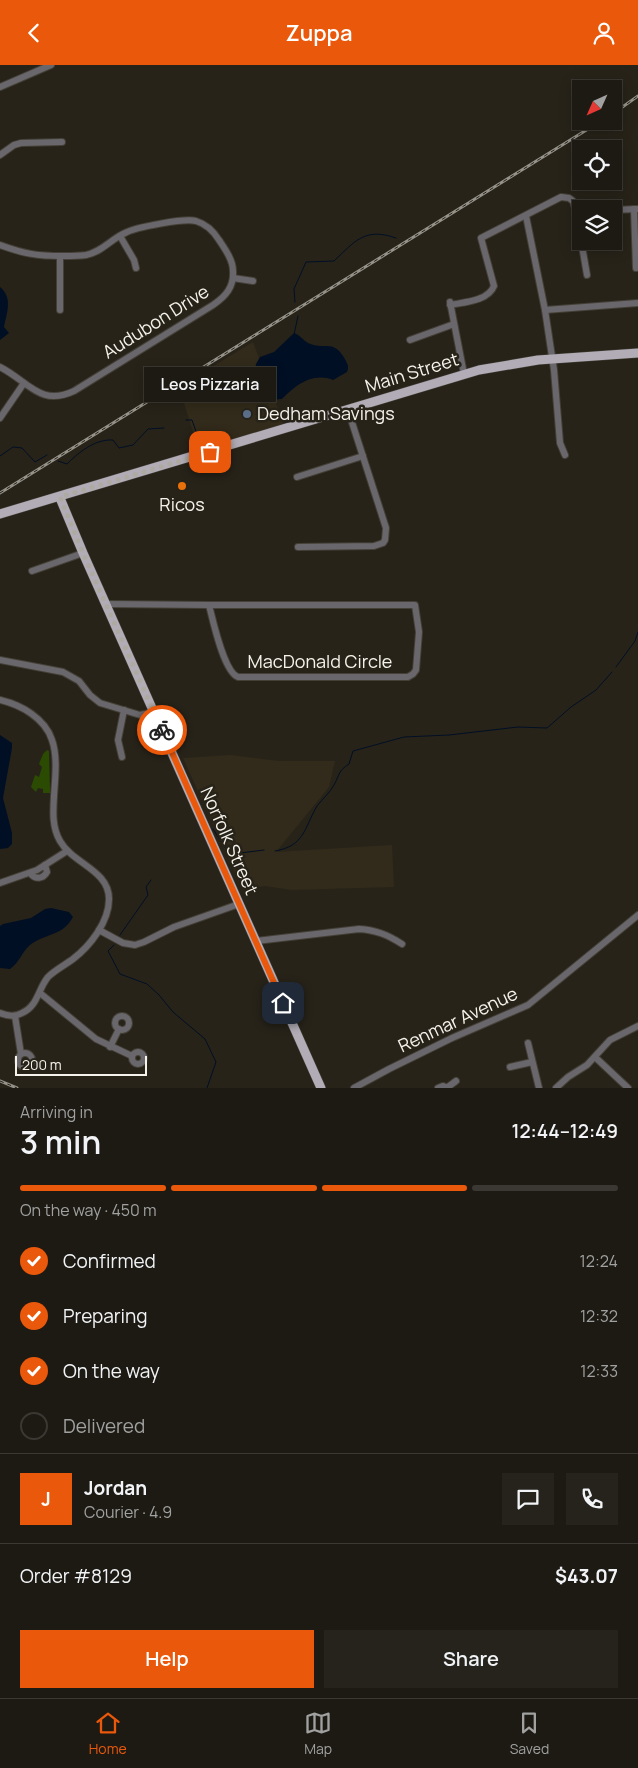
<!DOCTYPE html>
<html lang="en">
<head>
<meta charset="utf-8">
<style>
	:root { --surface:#1d1a13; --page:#25231c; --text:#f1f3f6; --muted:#a0a1a0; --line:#3b3833; --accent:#ea580c }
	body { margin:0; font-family:Manrope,sans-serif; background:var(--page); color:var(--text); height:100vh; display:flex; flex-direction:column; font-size:19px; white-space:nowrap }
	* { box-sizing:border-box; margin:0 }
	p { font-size:16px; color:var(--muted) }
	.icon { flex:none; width:28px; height:28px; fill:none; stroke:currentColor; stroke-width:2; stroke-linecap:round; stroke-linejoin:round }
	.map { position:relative; height:1023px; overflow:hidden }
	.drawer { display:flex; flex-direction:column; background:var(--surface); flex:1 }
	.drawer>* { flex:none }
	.needle { width:32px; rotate:225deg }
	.buttons { position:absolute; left:572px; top:15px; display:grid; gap:10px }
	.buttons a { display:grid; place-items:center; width:50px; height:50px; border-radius:0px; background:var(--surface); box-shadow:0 2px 12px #0003,0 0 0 1px var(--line); font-size:25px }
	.scale { position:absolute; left:15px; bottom:12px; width:132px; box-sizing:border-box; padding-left:5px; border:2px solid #f6f3ec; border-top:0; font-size:14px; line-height:18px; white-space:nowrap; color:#f6f3ec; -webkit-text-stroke:4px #272319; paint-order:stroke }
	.pin { position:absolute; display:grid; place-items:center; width:42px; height:42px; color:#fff; margin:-21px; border-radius:10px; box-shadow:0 2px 8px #0006 }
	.courier { position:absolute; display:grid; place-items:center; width:50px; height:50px; margin:-25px; border:4px solid #ea580c; border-radius:50%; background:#fff; color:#222; box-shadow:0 1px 6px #0007 }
	.bubble { position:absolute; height:35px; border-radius:0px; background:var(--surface); box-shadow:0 2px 12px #0003,0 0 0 1px var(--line); font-size:16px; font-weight:600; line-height:35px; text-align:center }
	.summary em { font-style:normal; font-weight:600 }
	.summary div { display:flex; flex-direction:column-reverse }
	.summary { display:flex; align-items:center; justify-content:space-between; height:85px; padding:0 20px }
	h1 { font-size:32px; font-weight:600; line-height:38px }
	.bar { display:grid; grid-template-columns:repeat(4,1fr); gap:8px 5px; align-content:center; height:60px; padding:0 20px }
	.bar i { height:6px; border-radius:4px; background:var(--line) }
	.bar .selected { background:var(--accent) }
	.bar p { grid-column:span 4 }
	.line { display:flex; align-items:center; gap:12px; padding:0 20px; border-top:1px solid var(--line) }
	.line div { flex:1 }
	.round { display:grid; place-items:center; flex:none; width:52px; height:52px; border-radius:0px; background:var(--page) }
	ol { padding:0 20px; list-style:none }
	li { display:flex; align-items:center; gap:15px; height:55px }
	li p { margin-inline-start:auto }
	li .icon { padding:5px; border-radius:50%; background:var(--accent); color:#fff; stroke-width:4 }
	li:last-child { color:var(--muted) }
	li i { width:28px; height:28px; border:2px solid var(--line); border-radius:50% }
	.button { display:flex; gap:10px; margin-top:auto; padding:10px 20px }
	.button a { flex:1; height:58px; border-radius:0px; background:var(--accent); color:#fff; font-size:20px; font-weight:600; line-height:58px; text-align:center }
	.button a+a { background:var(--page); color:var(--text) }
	header { display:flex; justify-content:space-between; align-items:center; height:65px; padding:0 20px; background:var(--accent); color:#fff; font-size:22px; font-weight:600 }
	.tab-bar { display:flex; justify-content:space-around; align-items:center; height:70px; border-top:1px solid var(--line); background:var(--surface); font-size:14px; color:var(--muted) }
	.tab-bar a { display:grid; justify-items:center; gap:2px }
	.tab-bar .selected { color:var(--accent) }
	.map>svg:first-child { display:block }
</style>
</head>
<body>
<header><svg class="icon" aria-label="back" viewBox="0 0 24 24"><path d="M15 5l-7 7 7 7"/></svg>Zuppa<svg class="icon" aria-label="person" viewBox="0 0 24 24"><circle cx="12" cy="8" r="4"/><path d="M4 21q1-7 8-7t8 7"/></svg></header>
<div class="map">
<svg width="638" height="1023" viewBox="0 0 638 1023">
	<rect width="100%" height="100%" fill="#272319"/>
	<g fill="#322b1b">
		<polygon points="253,277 284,360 199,386 179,322"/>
		<polygon points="231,690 279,696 335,696 329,722 276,787 392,780 394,822 292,825 265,821 242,824 183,693"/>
	</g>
	<polygon fill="#2c4b02" points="47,685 49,686 50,728 43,728 43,724 38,723 36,727 31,722 35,710 39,712 42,702 39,699 43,689"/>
	<g fill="#010f25">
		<path d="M0 222C13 233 7 247 4 262L9 268 0 275Z"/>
		<path d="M294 268C300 270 303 275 308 278 324 286 334 272 346 296 348 300 349 302 347 307L333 315C312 307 296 320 282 334L269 335 266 333 255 307 256 299 260 292 274 287Z"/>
		<polygon points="0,670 12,678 12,683 3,733 12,768 12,779 8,783 0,784"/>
		<path d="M51 843 69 847 73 852C62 872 45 868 30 880 22 887 19 898 10 904L0 903V861L3 859 31 853 45 844Z"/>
	</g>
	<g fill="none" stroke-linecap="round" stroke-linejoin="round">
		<g stroke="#010f25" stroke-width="1">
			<path d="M295 237 294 224 306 197 334 196C355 176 365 162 396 173"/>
			<polyline points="294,270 298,251"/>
			<polyline points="186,355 192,355 201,381"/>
			<polyline points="0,391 13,382 22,383 35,397 47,390"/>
			<path d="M58 396 67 399C79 387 95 374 113 375L119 383 133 380 148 364 164 363"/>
			<polyline points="616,602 635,576 638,567"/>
			<polyline points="213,764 226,784 240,788 264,785"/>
			<path d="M275 786C305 781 304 763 317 741 322 734 330 728 334 720 340 709 338 706 349 699L353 686 404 672 449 670 518 662 547 663 571 642 596 625 612 607"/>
			<polyline points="120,870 148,830 146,822 151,815"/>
			<polyline points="114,880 108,886 120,909 147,919 159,930 173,947 205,974 216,997 207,1023"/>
		</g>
		<defs>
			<g id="minor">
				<polyline points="0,22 51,0"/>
				<polyline points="0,90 14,80 21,78 62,77"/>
				<polyline points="634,144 636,203"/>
				<polyline points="614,145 637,144"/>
				<polyline points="526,151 545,245 554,305 560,378 565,390"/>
				<polyline points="120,171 134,195 136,203"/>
				<path d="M0 180C25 189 37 191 63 191 70 191 78 191 86 190 102 187 111 174 125 168 136 162 185 153 196 156 206 159 214 167 219 175 225 184 233 195 233 206 234 222 226 231 213 240L74 326C40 342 28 316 0 302"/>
				<polyline points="60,191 60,245"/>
				<polyline points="233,213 253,216"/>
				<polyline points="450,237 464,309"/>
				<path d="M450 240C465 237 488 236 494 221L481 173 561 132 569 133 573 136 576 146 587 210"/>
				<polyline points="545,245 638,238"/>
				<polyline points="410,275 454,259"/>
				<polyline points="0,353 24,318"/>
				<polyline points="297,412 363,391"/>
				<polyline points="298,482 374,481 383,478 385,475 386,463 348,345"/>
				<polyline points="32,506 83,488"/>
				<path d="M106 539 209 540C213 556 224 607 238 612H408L413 609 416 605 419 567 415 540H209"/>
				<polyline points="0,595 63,607 79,616 90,630 100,638 140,650 154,647"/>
				<path d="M0 635C21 640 45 653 52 675 58 692 55 714 54 731 53 747 52 762 60 776 73 799 109 805 109 834 109 857 90 881 73 894 65 900 55 905 48 912 38 924 38 941 22 948 15 952 7 951 0 948"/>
				<polyline points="122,692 118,675 124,645"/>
				<path d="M30 808C35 815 43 814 47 807L45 800"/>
				<polyline points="0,818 37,805 67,786"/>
				<polyline points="99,865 123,878 135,880 144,877 174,862 239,839"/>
				<path d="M256 876 359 864C376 865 388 870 402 879"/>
				<polyline points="40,928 96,974 132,991"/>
				<polyline points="15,951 21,989"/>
				<circle cx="122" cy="958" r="7"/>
				<polyline points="528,978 539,1023"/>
				<polyline points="110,982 119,964"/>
				<circle cx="138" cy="993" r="6"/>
				<circle cx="25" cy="995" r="7"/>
				<polyline points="595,992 628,1023"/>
				<polyline points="510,1002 532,997"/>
				<polyline points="448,1022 456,1016"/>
				<polyline points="354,1023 389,1004 452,973 528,940 638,850"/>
				<polyline points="438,1023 443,1021 448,1023"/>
				<polyline points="556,1023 568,1012 587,1000 610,975 638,961"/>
			</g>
			<g id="major">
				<polyline points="60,433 83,488 321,1023"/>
				<polyline points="0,449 479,305 538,295 638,288"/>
			</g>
		</defs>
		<use href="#minor" stroke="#444037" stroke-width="8"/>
		<use href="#major" stroke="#444037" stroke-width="10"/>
		<use href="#minor" stroke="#6a676c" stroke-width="6"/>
		<use href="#major" stroke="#b1acb6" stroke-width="9"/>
		<defs>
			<g id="rail">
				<polyline points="614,48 638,31"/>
				<polyline points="0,428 601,56"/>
				<polyline points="0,1016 17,1023"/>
			</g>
		</defs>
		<use href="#rail" stroke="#95928a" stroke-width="3"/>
		<use href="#rail" stroke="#272319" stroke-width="1" stroke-dasharray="4" stroke-linecap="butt"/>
	</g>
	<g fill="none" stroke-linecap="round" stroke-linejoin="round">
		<polyline stroke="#aeaaa2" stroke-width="5" stroke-dasharray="0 9" points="162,665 83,488 60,432 210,387"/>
		<polyline stroke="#ea580c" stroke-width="6" points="162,665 283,938"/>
	</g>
	<circle fill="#5c6f8a" stroke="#272319" stroke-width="2" cx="247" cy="349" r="5"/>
	<circle fill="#e8710a" stroke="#272319" stroke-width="2" cx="182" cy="421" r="5"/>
	<g text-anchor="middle" stroke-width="5" stroke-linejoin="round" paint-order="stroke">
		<g font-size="18" fill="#f6f3ec" stroke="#272319">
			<text transform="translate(156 257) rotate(-32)" y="6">Audubon Drive</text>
			<text transform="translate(412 308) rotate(-17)" y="6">Main Street</text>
			<text x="320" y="603">MacDonald Circle</text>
			<text transform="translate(229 776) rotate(66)" y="6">Norfolk Street</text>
			<text transform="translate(458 955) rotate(-25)" y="6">Renmar Avenue</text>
		</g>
		<g font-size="18" fill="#f6f3ec" stroke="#272319" text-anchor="start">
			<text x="257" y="355">Dedham Savings</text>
			<text x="182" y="446" text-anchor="middle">Ricos</text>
		</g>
	</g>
</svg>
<div class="buttons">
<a><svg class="needle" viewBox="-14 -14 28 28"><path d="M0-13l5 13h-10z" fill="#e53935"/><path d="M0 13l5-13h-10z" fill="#a0a1a0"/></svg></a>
<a><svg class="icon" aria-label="locate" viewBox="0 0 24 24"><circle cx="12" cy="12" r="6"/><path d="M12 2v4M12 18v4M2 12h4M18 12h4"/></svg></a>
<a><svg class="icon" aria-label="layers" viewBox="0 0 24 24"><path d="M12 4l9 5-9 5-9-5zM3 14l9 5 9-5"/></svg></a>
</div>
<div class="scale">200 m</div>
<div class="pin" style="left:210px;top:387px;background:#ea580c"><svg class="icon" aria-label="bag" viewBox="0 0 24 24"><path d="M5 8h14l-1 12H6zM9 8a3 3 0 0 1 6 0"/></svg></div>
<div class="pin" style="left:283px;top:938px;background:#1f2937"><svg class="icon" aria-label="home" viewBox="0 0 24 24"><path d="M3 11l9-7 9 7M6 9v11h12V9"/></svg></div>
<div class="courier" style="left:162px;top:665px"><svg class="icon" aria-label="bike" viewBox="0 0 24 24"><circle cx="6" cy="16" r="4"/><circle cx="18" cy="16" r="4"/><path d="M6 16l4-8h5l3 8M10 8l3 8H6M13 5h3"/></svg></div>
<div class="bubble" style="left:144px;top:302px;width:132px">Leos Pizzaria</div>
</div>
<section class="drawer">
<div class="summary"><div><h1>3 min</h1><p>Arriving in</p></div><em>12:44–12:49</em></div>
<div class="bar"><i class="selected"></i><i class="selected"></i><i class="selected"></i><i></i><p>On the way · 450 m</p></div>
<ol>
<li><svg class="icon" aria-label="check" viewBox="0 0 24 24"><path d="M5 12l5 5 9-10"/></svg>Confirmed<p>12:24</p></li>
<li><svg class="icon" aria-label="check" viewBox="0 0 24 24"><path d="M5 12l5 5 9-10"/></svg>Preparing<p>12:32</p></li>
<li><svg class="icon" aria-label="check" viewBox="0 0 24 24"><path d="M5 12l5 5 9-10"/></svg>On the way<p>12:33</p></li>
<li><i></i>Delivered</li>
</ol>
<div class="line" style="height:90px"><b class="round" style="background:var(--accent);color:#fff">J</b><div><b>Jordan</b><p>Courier · 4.9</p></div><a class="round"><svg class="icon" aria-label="chat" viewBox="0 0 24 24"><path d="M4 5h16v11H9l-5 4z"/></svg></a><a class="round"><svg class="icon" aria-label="phone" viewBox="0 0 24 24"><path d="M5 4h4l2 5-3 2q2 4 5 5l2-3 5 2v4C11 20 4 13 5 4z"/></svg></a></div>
<div class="line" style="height:65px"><div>Order #8129</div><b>$43.07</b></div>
<div class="button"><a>Help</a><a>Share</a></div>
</section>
<nav class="tab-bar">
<a class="selected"><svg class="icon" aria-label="home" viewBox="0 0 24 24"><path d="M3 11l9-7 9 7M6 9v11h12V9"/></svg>Home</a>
<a><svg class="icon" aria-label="map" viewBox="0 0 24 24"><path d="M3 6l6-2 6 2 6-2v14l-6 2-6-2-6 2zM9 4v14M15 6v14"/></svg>Map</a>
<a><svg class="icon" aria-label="saved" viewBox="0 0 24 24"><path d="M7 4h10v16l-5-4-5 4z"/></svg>Saved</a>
</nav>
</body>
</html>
